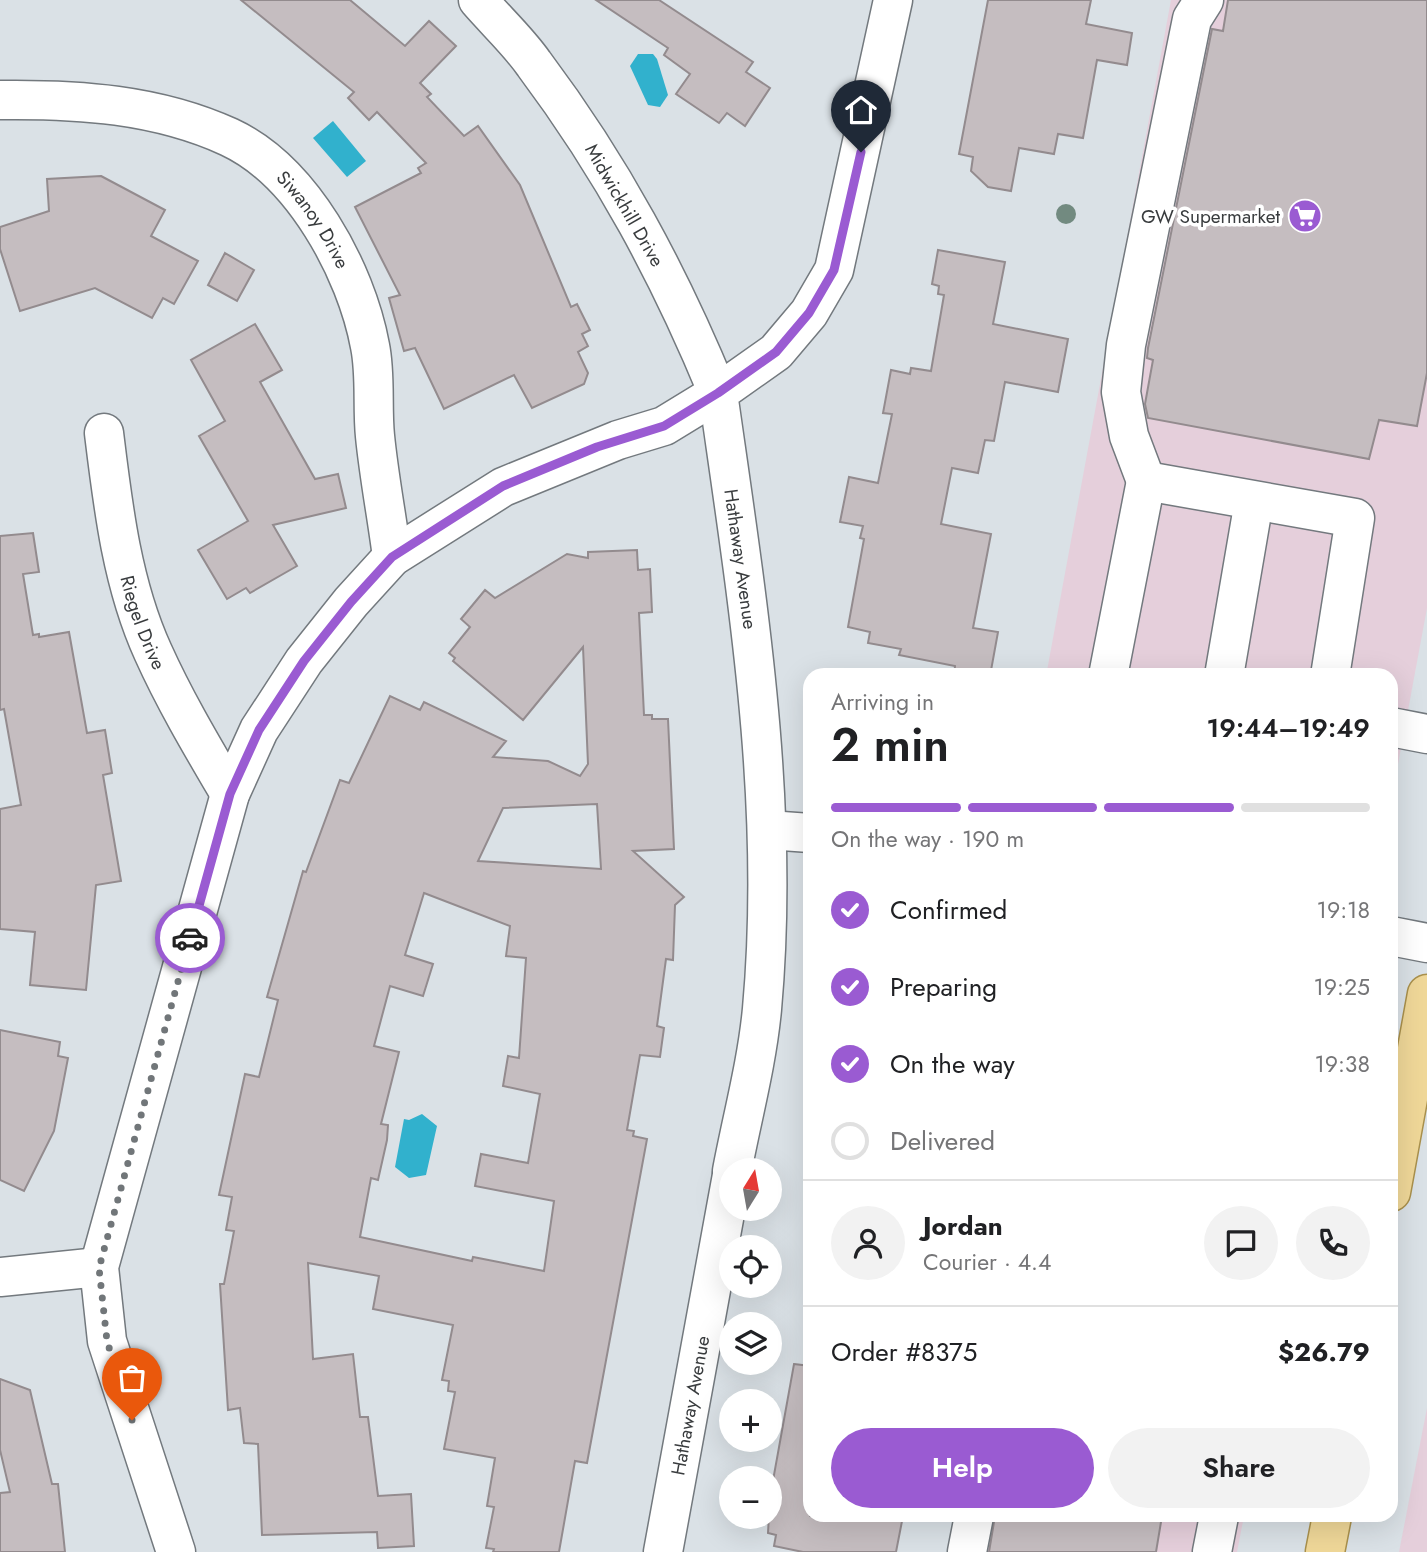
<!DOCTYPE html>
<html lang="en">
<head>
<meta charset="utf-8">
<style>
	:root { --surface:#fff; --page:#f2f2f2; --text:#202124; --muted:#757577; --line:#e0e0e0; --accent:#9a5bd2 }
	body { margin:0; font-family:Jost,sans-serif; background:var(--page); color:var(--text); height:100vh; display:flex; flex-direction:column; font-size:26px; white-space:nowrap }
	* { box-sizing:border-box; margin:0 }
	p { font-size:23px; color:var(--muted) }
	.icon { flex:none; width:38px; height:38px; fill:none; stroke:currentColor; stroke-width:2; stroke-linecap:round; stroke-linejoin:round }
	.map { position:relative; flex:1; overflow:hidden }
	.details { position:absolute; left:803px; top:668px; width:595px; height:854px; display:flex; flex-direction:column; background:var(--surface); border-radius:21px; box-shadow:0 7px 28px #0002 }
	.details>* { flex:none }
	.needle { width:46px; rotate:11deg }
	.controls { position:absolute; left:719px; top:1158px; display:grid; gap:14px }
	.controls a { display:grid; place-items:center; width:63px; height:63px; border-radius:50%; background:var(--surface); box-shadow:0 7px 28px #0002; font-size:35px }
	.pin { position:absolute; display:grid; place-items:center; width:60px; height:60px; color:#fff; margin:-72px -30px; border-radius:50% 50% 50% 0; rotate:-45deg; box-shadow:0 0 7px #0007 }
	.pin .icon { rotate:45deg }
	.courier { position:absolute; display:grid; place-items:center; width:70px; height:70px; margin:-35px; border:5px solid #9a5bd2; border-radius:50%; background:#fff; color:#222; box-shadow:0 2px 9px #0007 }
	.head em { font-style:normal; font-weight:600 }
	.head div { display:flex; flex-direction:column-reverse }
	.head { display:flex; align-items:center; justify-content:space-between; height:119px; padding:0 28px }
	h1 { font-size:46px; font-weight:600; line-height:52px }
	.bar { display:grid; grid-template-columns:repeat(4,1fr); gap:10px 7px; align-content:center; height:84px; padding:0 28px }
	.bar i { height:9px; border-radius:5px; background:var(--line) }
	.bar .active { background:var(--accent) }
	.bar p { grid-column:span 4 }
	.line { display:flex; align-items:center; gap:18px; padding:0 28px; border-top:2px solid var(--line) }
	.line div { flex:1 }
	.round { display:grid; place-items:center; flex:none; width:74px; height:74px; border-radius:37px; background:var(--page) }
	ol { padding:0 28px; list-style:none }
	li { display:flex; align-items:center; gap:21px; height:77px }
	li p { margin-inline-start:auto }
	li .icon { padding:7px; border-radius:50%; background:var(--accent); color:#fff; stroke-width:4 }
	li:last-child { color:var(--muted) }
	li i { width:38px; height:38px; border:4px solid var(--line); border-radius:50% }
	.cta { display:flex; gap:14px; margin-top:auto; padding:14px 28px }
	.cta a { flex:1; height:80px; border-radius:42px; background:var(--accent); color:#fff; font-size:28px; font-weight:600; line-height:80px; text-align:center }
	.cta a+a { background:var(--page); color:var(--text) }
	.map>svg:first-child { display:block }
</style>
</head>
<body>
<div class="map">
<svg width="1427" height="1552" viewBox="0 0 1427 1552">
	<rect width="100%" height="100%" fill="#dae1e6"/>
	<g fill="#e5cfdb">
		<polygon points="1171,0 1427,0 1427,608 1391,802 1391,676 1046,676"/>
		<polygon points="1427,1408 1427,1552 1399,1552"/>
		<polygon points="960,1516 1244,1516 1237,1552 954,1552"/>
	</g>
	<g fill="#31b1cd">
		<polygon points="638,54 653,54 657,59 668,95 660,107 648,105 630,66"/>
		<polygon points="333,121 366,161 347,177 313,138"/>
		<polygon points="422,1114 437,1126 426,1175 409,1178 395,1167 404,1119 409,1120"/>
	</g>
	<g fill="#c5bdc0" stroke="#938b8e" stroke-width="2" fill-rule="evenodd">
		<polygon points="241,0 350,0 405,46 429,21 456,46 420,83 431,94 427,97 464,136 478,126 520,185 571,307 577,304 590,330 582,334 588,346 578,352 588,373 584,384 532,408 514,375 444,409 415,348 404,351 389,298 400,295 355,207 421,173 418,168 426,163 377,112 369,120 348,98 354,92"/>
		<polygon points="596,0 659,0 753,62 746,72 770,88 745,126 727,113 719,123 676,94 690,74 664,55 668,48"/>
		<polygon points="988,0 1091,0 1086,24 1132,33 1127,65 1097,60 1083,138 1058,134 1054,154 1019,148 1011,191 988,187 971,171 973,157 959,154"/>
		<polygon points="1228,0 1427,0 1427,373 1417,426 1379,420 1369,459 1148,418 1145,404 1153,360 1147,358 1148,348 1212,29 1223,31"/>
		<polygon points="101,176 165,210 151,236 198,261 174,304 163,298 152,318 95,288 20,311 0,249 0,227 49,211 47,179"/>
		<polygon points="938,250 1005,262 993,324 1068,339 1058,392 1005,382 994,441 985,440 978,473 952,468 941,524 991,534 973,628 998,632 990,676 954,676 955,666 899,655 901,649 868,643 870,632 848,627 864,539 860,538 863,526 840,522 849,477 878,483 892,414 883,413 891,370 910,374 911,368 931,371 944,295 938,294 939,286 932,284"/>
		<polygon points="225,253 254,270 237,301 208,285"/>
		<polygon points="255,324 282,370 260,382 315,479 338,474 346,508 273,525 297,566 250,593 246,588 227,599 198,550 248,521 199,436 225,421 191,360"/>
		<polygon points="33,533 39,572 23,574 33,635 39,634 39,637 69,632 87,733 105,730 112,773 103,775 121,881 96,885 86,990 30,985 35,932 0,929 0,809 21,805 4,709 0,710 0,536"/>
		<path d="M637 550 638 570 650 569 652 612 639 613 644 715H652V719H668L674 849 633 851 684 897 675 905 673 960 666 959 657 1026 664 1028 660 1057 640 1055 627 1130 634 1131 633 1136 647 1139 587 1463 575 1461 559 1552H493L494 1549 486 1548 494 1507 487 1506 495 1458 444 1449 455 1392 448 1391 449 1381 442 1380 453 1325 373 1309 379 1276 308 1263 313 1359 353 1354 360 1417H368L378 1496 411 1494 414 1546 378 1548 377 1532 262 1535 258 1444 244 1443 240 1408 228 1410 220 1284H224L234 1231 226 1230 232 1197 219 1195 245 1074 259 1077 278 1000 267 997 303 871 306 872 340 780 349 783 390 696 420 710 424 702 506 741 493 757 548 761 580 776 588 764 583 647 523 720 453 661 455 658 449 653 470 627 461 619 485 590 495 598 567 554 588 558V552ZM597 804 601 869 478 861 503 808ZM424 893 510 926 506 956 526 958 519 1058 508 1056 503 1086 540 1094 528 1163 481 1154 475 1186 554 1201 544 1271 473 1257 472 1261 360 1237 371 1178 378 1180 387 1140 388 1125 381 1124 399 1052 374 1046 390 986 423 996 433 964 405 955Z"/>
		<polygon points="0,1030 60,1042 58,1056 68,1058 54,1131 24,1191 0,1180"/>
		<polygon points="794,1364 810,1366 810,1516 903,1516 896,1552 803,1552 774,1546 776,1535 768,1533 770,1497"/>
		<polygon points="0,1379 30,1390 52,1484 58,1484 65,1552 0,1552 0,1493 10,1492 0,1450"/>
		<polygon points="995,1516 1162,1516 1156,1552 989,1552"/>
	</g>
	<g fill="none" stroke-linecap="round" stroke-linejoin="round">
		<defs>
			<g id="minor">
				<path id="s1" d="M0 100C78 99 157 104 229 137 302 171 356 270 370 346 376 375 372 407 375 436 379 477 387 517 392 557"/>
				<path id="s2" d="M104 433C113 507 122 584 153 652 175 701 203 748 230 794"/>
				<polyline points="1146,481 1129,436 1121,392 1126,345 1192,19 1204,0"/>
				<polyline points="1108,676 1146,481 1355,518 1330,676"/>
				<polyline points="1224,676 1254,501"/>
				<polyline points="1391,727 1427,734"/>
				<polyline points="768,830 810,833"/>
				<polyline points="1391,936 1427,943"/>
				<path d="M732 1171C742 1118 757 1063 762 1009 781 802 747 598 718 393L776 352 809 313 834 270 893 0"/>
				<polyline points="0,1277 99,1267"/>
				<path d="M176 1552 107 1341 99 1267 230 794 259 730 304 661 351 602 392 557 503 487 618 440 664 426 718 393C669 274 612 168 534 64 518 41 496 21 478 0"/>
				<path id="s3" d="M663 1552 732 1175"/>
				<polyline points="967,1552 974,1516"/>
				<polyline points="1212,1552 1219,1516"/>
			</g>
			<g id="major">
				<polyline points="1391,1192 1427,994"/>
				<polyline points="1325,1552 1332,1516"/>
			</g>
		</defs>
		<use href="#minor" stroke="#73797e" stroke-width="41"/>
		<use href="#major" stroke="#a9904c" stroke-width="41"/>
		<use href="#minor" stroke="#fff" stroke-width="38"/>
		<use href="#major" stroke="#efd798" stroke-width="38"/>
	</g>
	<circle fill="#728a80" cx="1066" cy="214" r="10"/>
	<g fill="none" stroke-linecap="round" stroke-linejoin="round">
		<polyline stroke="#717679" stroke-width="7" stroke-dasharray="0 12.6" points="132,1420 107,1341 99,1268 190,938"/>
		<polyline stroke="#9a5bd2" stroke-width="9" points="190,938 230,794 259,730 304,661 351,602 392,557 503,486 597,447 664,426 718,393 776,352 809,313 834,270 861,152"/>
	</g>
	<defs>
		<symbol id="supermarket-disc" viewBox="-11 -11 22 22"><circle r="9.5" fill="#9a5bd2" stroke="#fff"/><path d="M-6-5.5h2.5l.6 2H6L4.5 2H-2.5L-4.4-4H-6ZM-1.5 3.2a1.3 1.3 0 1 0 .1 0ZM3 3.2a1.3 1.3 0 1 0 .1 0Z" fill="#fff"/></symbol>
	</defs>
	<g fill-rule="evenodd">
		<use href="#supermarket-disc" x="1286" y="197" width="38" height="38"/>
	</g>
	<g text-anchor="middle" stroke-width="7" stroke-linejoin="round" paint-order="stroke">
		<g font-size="19" fill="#393c3e" stroke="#fff">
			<text transform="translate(625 205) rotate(60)" y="7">Midwickhill Drive</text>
			<text dy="7" stroke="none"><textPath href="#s1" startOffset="354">Siwanoy Drive</textPath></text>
			<text transform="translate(741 559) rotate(82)" y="7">Hathaway Avenue</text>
			<text dy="7" stroke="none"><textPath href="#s2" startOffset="194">Riegel Drive</textPath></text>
			<text dy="7" stroke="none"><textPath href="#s3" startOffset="149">Hathaway Avenue</textPath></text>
		</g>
		<g font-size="19" fill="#393c3e" stroke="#fff" text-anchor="end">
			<text x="1280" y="223">GW Supermarket</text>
		</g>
	</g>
</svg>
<div class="controls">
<a><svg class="needle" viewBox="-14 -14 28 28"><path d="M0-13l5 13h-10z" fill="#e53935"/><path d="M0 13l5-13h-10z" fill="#757577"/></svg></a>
<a><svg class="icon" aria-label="locate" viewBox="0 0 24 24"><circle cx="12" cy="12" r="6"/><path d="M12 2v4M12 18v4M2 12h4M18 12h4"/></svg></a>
<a><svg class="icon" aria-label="layers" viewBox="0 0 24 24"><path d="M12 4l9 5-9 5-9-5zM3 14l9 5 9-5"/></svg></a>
<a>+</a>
<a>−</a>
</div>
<div class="pin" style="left:132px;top:1420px;background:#ea580c"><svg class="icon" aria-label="bag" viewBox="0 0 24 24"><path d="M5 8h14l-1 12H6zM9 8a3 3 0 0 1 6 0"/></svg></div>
<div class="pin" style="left:861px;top:152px;background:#1f2937"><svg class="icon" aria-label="home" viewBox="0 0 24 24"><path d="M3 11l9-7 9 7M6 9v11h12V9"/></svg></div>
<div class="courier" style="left:190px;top:938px"><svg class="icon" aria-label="car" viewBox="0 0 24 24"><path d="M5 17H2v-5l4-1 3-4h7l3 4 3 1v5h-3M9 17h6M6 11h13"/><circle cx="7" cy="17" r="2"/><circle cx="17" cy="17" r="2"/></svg></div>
<section class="details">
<div class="head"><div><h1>2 min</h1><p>Arriving in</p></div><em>19:44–19:49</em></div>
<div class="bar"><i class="active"></i><i class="active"></i><i class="active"></i><i></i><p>On the way · 190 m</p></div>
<ol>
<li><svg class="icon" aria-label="check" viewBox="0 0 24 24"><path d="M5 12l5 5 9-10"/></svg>Confirmed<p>19:18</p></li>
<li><svg class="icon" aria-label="check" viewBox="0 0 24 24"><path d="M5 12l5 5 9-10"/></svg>Preparing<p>19:25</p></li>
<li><svg class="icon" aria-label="check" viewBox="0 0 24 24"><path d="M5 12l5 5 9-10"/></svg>On the way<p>19:38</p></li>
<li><i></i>Delivered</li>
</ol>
<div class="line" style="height:126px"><a class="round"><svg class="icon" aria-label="person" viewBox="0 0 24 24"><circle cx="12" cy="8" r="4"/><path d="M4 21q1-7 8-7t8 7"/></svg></a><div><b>Jordan</b><p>Courier · 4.4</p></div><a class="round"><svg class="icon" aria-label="chat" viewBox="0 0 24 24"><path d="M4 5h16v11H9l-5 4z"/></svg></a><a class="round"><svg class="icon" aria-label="phone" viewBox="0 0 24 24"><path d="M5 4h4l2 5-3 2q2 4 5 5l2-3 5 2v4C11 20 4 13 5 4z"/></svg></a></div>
<div class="line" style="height:91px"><div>Order #8375</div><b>$26.79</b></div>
<div class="cta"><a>Help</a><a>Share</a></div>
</section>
</div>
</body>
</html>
